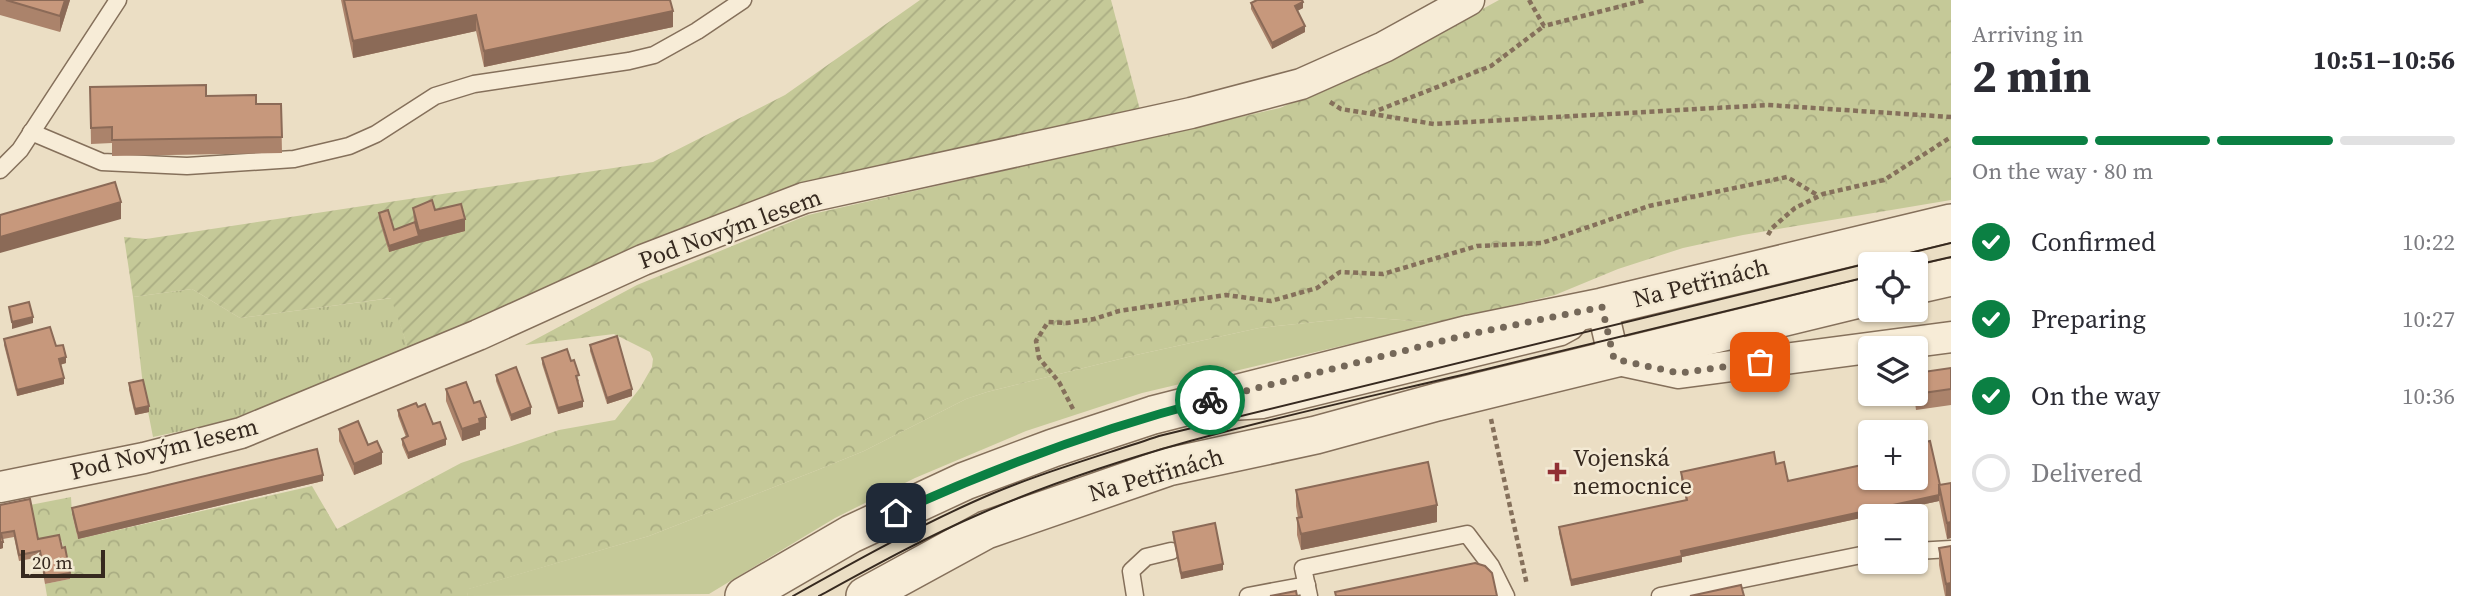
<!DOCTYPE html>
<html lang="en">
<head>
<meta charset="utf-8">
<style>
	:root { --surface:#fff; --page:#f2f2f3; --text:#2b2b33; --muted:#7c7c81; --line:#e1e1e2; --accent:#0b8043 }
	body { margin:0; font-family:"Source Serif 4",serif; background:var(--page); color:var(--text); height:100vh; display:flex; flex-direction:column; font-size:26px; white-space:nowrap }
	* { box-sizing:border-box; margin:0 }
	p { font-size:23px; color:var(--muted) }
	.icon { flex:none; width:38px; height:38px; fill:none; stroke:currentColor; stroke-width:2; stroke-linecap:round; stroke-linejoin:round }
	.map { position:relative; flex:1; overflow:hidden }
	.details { display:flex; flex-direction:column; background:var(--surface); width:525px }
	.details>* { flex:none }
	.buttons { position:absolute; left:1858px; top:252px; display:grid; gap:14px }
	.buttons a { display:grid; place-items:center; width:70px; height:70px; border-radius:7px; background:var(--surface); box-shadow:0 2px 5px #0004; font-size:35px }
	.scale { position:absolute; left:21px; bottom:18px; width:84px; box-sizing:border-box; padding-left:7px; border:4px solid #36291f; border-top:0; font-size:19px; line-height:24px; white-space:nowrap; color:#36291f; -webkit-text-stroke:5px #f3e9d3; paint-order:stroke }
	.pin { position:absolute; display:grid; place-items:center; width:60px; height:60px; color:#fff; margin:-30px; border-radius:14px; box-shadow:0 4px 10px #0006 }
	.courier { position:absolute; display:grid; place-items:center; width:70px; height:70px; margin:-35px; border:5px solid #0b8043; border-radius:50%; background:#fff; color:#222; box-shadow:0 2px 9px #0007 }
	.headline em { font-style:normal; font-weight:700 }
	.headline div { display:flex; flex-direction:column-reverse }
	.headline { display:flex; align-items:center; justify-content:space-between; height:119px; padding:0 21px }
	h1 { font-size:46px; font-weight:700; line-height:52px }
	.bar { display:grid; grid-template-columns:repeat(4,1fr); gap:10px 7px; align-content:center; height:84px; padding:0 21px }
	.bar i { height:9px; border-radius:5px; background:var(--line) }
	.bar .on { background:var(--accent) }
	.bar p { grid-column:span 4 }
	ol { padding:0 21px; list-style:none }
	li { display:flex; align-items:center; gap:21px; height:77px }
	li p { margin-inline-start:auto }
	li .icon { padding:7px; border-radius:50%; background:var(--accent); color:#fff; stroke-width:4 }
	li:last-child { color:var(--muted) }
	li i { width:38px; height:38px; border:4px solid var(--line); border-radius:50% }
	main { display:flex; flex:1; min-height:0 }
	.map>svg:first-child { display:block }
</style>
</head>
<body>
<main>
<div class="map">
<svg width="1951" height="596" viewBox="0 0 1951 596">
	<defs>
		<pattern id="forest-crowns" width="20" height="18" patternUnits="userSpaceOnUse" patternTransform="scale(1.75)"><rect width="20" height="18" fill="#c5c998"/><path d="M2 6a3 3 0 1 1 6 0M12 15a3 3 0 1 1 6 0" fill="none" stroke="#aaad83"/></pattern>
		<pattern id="park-tufts" width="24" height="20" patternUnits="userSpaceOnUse" patternTransform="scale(1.75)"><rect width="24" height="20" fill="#c5c998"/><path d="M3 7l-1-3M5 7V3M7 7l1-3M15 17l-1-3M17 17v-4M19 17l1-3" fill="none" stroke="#aaad83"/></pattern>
		<pattern id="garden-furrows" width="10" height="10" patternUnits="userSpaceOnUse" patternTransform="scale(1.75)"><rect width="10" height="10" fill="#c5c998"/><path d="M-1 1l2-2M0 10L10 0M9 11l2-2" fill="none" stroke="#aaad83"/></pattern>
	</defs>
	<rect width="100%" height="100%" fill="#ebdec4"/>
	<polygon fill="#c5c998" points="1363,317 1439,323 1142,393 1026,431 915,478 835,518 709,594 467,596 468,589 649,536 815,471 864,451 966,399 987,392 1136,355 1259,328"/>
	<polygon fill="url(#forest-crowns)" points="1499,0 1951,0 1951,200 1743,235 1683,248 1618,269 1555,295 1439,323 1363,317 1259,328 1136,355 987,392 966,399 864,451 815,471 649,536 469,589 467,596 47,596 45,584 70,579 62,541 38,545 30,505 71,497 72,514 78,539 312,486 337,529 461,463 559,430 615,420 640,388 652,367 653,359 650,352 614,334 525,345 637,285 808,215 1280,108 1395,57"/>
	<polygon fill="url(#park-tufts)" points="192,289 240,318 392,298 408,348 238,419 153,437 143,386 133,297"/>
	<polygon fill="url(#garden-furrows)" points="920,0 1111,0 1140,110 541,294 408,348 391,298 240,318 192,289 133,297 124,237 146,239 653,162 785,95"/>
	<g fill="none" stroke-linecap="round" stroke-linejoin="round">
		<defs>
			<g id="service">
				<polyline points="31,132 102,162 187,166 294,159 349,146 376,134 435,96 474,84 629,61 654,55 697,31 743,0"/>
				<polyline points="0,170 20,150 118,0"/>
				<polyline points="1216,413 1263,410 1562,337 1573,331 1585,317"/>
				<polyline points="1916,551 1951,549"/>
				<polyline points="1135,596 1131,571 1146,557 1171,551"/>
				<polyline points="1248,596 1307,585"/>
				<polyline points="1309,596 1303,568 1467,534 1491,566 1506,596"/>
				<polyline points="1660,596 1871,553"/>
			</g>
			<g id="minor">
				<polyline points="1602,307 1614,359 1679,373 1951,337"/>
				<polyline points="0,487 144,458 241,433 478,335 643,260 804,198 1191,113 1301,84 1384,47 1469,0"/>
			</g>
			<g id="tertiary">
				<polyline points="1916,285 1951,277"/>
				<polyline points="744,596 851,534 965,481 1053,448 1153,415 1470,334 1602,307 1951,223"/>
				<polyline points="865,596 986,530 1168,467 1316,435 1437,402 1871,296"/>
			</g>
		</defs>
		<use href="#service" stroke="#85705b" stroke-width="19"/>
		<use href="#minor" stroke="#85705b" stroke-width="33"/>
		<use href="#tertiary" stroke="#85705b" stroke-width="40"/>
		<g stroke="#85705b" stroke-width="4.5" stroke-dasharray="5 3.5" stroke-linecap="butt">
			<polyline points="1529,0 1544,26 1645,0"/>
			<polyline points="1330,102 1341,109 1434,124 1768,105 1951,117"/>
			<polyline points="1371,113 1491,66 1544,26"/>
			<polyline points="1768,235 1772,228 1795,208 1823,194 1884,180 1951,137"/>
			<polyline points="1073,409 1059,382 1039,358 1036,341 1048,322 1067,323 1094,319 1119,311 1226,295 1271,301 1317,288 1340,272 1383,274 1477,246 1542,243 1649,206 1787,177 1819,196"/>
			<polyline points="1491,419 1527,585"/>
		</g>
		<use href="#service" stroke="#f7ecd7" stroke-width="16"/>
		<use href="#minor" stroke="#f7ecd7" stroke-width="30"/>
		<use href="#tertiary" stroke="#f7ecd7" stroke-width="37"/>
		<g stroke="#36291f" stroke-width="2">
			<polyline points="1916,265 1951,257"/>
			<path d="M793 596C852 563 911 530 973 502 1032 475 1097 457 1159 436L1951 243"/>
			<path d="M819 596C872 567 926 537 982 513 1141 444 1314 410 1483 370 1612 340 1741 307 1871 276"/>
		</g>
	</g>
	<g fill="#ab836b">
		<polygon points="0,0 70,0 60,32 0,15"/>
		<polygon points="341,0 670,0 673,27 484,67 476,31 353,58"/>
		<polygon points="1251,3 1303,8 1297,11 1305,32 1272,49 1251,9"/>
		<polygon points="90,87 206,96 256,104 281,104 282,153 112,156 112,143 91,144"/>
		<polygon points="413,208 465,231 419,243 389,252 379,219 379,213 394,230 414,223"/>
		<polygon points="4,339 56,346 66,363 60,365 64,384 17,396 4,345"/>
		<polygon points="590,345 632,396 607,404 590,351"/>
		<polygon points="542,358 571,361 579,381 578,382 583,407 558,414 542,364"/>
		<polygon points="1951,368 1951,405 1916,410 1914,394 1916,394"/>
		<polygon points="496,375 531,414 511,421 496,381"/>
		<polygon points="129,383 149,412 135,415 129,390"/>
		<polygon points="446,389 474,403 486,429 480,431 480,435 462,441 446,401"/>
		<polygon points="418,407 433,424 446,445 408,459 402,445 402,439 406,437 398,416 398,410"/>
		<polygon points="339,429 368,445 382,464 354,475 339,441"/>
		<polygon points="1776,464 1788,481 1940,485 1951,483 1951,538 1947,539 1939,501 1682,557 1682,562 1571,586 1559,533 1559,527 1686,501 1681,478 1681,472"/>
		<polygon points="323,481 78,539 72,514 72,508"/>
		<polygon points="1296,490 1437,522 1301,550 1297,535 1297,518 1298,518 1296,506"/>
		<polygon points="0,505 38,539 62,548 70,573 70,579 45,584 40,557 19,561 14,537 3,539 3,548 0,549"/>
		<polygon points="1173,532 1223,570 1181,579 1173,538"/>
		<polygon points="1939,548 1951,596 1945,596 1939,565"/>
	</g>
	<g fill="#8b6a57">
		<polygon points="65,0 70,0 60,32 60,16"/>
		<polygon points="1303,2 1303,8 1295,12 1295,6"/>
		<polygon points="673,11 673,27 484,67 484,51"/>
		<polygon points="476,15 476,31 353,58 353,41"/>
		<polygon points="1305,26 1305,32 1272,49 1272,43"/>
		<polygon points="121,202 121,219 0,253 0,237"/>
		<polygon points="465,219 465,231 419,243 389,252 389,246 419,236 419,231"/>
		<polygon points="33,317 33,323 12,329 12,322"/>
		<polygon points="66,357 66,363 59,365 59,359"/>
		<polygon points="64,378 64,384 17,396 17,390"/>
		<polygon points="632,389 632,396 607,404 607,398"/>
		<polygon points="583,401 583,407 558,414 558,408"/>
		<polygon points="149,406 149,412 135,415 135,409"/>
		<polygon points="531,407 531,414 511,421 511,415"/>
		<polygon points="486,417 486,429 480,431 480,435 462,441 462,429 479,419"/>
		<polygon points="446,439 446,445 408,459 408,453"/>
		<polygon points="382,452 382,464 354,475 354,464"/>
		<polygon points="323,475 323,481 78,539 78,533"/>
		<polygon points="1939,495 1939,501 1682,557 1682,562 1571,586 1571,580 1681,551"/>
		<polygon points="1437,505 1437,522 1301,550 1301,534"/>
		<polygon points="1951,522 1951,538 1947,539 1947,523"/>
		<polygon points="0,542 3,542 3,548 0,549"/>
		<polygon points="1223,564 1223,570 1181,579 1181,573"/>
		<polygon points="1951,583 1951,596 1946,596 1946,584"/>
	</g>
	<g fill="#c7987c" stroke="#8b6a57" stroke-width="2">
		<polygon points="6,0 65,0 60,16"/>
		<polygon points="344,0 670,0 673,11 484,51 476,15 353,41"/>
		<polygon points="1257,0 1302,0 1303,2 1295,6 1305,26 1272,43 1251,3"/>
		<polygon points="206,85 206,96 256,95 256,104 281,104 282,137 112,140 112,127 91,128 90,87"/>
		<polygon points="115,182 121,202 0,237 0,215"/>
		<polygon points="432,200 435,210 461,204 465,219 419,231 413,208"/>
		<polygon points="388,210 394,230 415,222 419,236 389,246 379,213"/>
		<polygon points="29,302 33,317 12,322 9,307"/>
		<polygon points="50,327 56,346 63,345 66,357 59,359 64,378 17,390 4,339"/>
		<polygon points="617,336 632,389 607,398 590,345"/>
		<polygon points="567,349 571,361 574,360 579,375 576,376 583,401 558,408 542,358"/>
		<polygon points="516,367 531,407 511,415 496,375"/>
		<polygon points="1951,368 1951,389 1916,394 1916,373"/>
		<polygon points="143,380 149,406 135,409 129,383"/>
		<polygon points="466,382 474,403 480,401 486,417 479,419 480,423 462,429 446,389"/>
		<polygon points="416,403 418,407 425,404 433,424 440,422 446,439 408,453 402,439 408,436 398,410"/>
		<polygon points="358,421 368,445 377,441 382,452 354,464 339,429"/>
		<polygon points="1930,441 1940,485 1939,485 1939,495 1681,551 1682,556 1571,580 1559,527 1687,500 1681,472 1774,452 1776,464 1784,462 1788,481 1871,463 1871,478 1916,478 1916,444"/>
		<polygon points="317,449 323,475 78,533 72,508"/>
		<polygon points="1428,462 1437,505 1301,534 1297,518 1302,517 1296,490"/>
		<polygon points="1951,483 1951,522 1947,523 1939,485"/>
		<polygon points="30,499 38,539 59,535 62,548 65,547 70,573 45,577 40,551 19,555 14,531 1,533 3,542 0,542 0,505"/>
		<polygon points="1215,523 1223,564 1181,573 1173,532"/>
		<polygon points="1951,546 1951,583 1946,584 1939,548"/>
		<polygon points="1475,563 1485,566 1492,573 1497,596 1336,596 1335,592"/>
		<polygon points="1741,585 1744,596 1690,596"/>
		<polygon points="1296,591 1297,596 1270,596"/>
	</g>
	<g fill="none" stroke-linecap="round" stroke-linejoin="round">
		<polyline stroke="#756859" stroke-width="7" stroke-dasharray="0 12.6" points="1210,400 1470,334 1602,307 1614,359 1679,373 1760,362"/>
		<path stroke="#0b8043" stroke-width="9" d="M896 513C998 466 1102 428 1210 400"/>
	</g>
	<path fill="#902f34" stroke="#f3e9d3" stroke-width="2.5" d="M1553.5 461.5h7v7h7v7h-7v7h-7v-7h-7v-7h7z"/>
	<g text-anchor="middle" stroke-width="5" stroke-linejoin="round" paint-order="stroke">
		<g font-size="24" fill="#36291f" stroke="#f3e9d3">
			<text transform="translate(730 229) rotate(-20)" y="8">Pod Novým lesem</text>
			<text transform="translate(1701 283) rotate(-14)" y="8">Na Petřinách</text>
			<text transform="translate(164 449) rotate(-14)" y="8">Pod Novým lesem</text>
			<text transform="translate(1156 475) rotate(-16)" y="8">Na Petřinách</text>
		</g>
		<g font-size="24" fill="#36291f" stroke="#f3e9d3" text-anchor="start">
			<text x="1573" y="466">Vojenská<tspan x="1573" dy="28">nemocnice</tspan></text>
		</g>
	</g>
</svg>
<div class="buttons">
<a><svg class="icon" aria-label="locate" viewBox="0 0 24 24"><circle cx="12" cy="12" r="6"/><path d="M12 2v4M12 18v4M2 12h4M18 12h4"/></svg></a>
<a><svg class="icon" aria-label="layers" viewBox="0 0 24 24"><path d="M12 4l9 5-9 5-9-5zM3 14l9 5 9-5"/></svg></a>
<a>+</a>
<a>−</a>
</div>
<div class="scale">20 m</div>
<div class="pin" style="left:1760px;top:362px;background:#ea580c"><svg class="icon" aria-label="bag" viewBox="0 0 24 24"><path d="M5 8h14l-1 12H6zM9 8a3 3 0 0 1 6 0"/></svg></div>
<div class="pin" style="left:896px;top:513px;background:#1f2937"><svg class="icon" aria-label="home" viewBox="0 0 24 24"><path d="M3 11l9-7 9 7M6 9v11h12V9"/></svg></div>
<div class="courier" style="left:1210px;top:400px"><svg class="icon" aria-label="bike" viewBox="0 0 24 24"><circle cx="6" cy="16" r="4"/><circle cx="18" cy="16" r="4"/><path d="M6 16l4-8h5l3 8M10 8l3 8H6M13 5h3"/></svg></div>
</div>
<section class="details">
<div class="headline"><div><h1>2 min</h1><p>Arriving in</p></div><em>10:51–10:56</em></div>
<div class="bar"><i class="on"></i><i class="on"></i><i class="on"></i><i></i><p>On the way · 80 m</p></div>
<ol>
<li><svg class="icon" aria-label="check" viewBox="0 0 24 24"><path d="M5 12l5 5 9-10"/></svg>Confirmed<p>10:22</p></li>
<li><svg class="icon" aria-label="check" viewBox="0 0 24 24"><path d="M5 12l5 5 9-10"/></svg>Preparing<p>10:27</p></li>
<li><svg class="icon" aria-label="check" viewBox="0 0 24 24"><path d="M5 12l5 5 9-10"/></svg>On the way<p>10:36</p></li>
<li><i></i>Delivered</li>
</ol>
</section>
</main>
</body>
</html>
